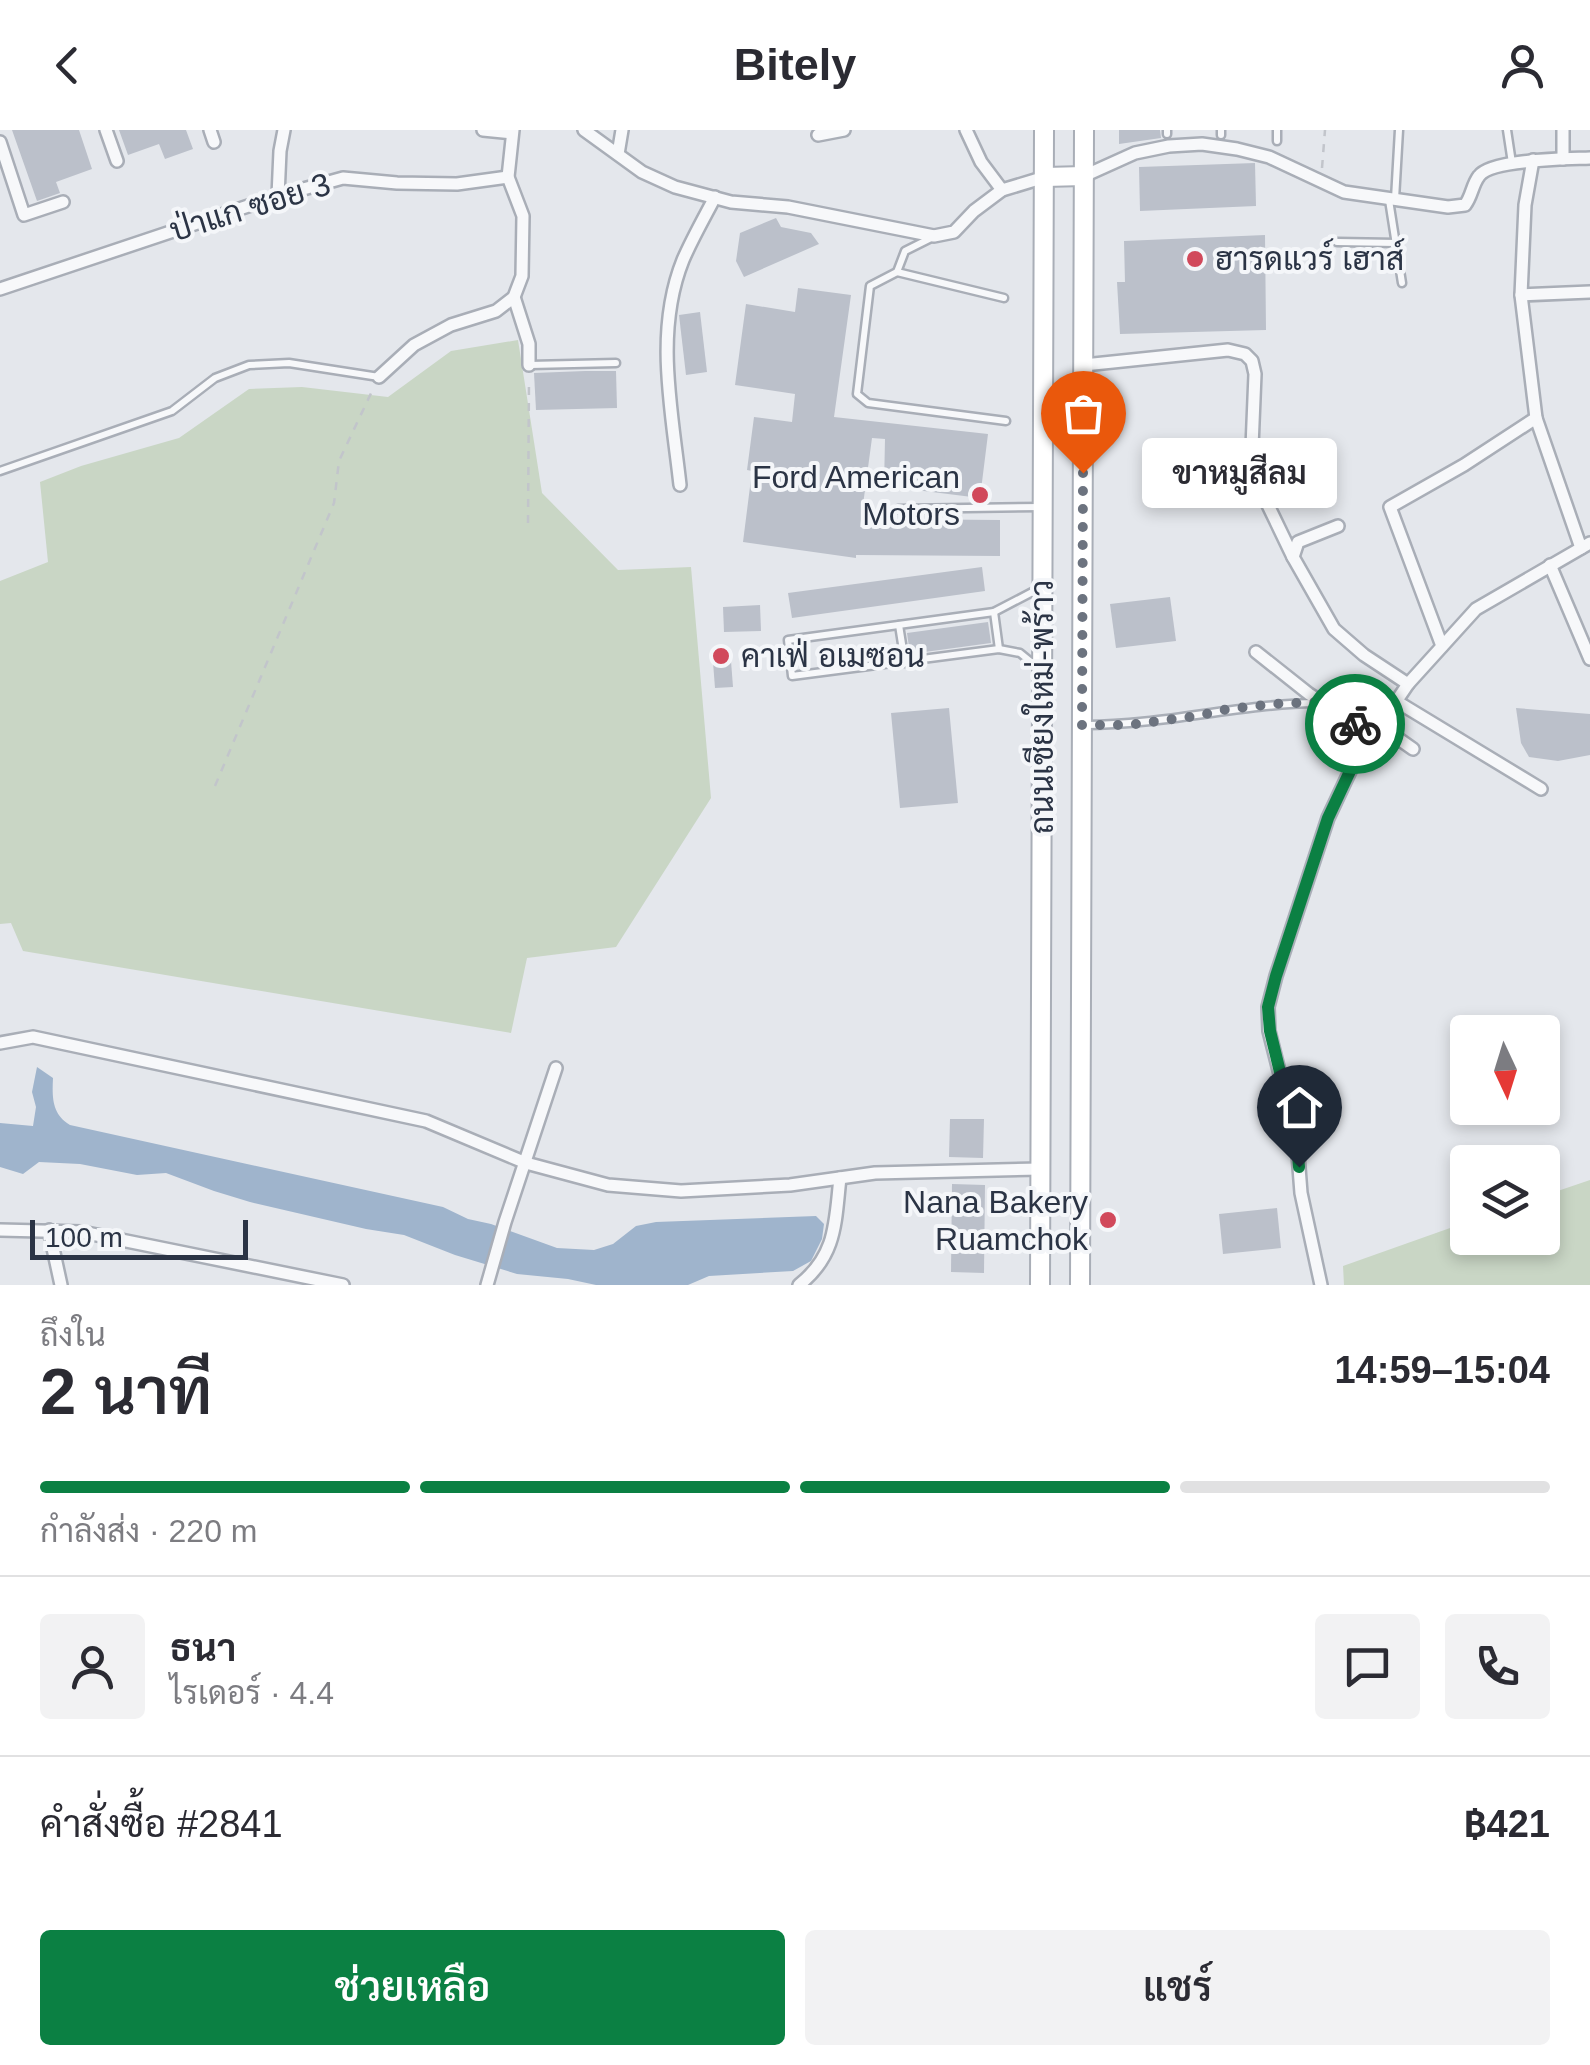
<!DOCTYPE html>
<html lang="th">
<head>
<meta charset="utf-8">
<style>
	:root { --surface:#fff; --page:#f2f2f3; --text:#2b2b33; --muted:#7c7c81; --line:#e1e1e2; --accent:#0b8043 }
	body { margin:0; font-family:Arial,Sarabun,sans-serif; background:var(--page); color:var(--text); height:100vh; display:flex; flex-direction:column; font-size:38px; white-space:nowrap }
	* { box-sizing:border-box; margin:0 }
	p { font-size:32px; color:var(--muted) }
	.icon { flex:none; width:55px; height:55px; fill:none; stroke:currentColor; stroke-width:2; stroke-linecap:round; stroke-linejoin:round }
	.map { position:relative; height:1155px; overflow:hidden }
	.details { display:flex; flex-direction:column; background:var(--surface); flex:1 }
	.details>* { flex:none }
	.needle { width:65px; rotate:176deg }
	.tools { position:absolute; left:1450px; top:885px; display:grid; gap:20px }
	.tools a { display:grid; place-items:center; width:110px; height:110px; border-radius:10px; background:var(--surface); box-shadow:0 5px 15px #0003; font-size:50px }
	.scale { position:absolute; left:30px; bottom:25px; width:218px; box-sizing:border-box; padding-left:10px; border:5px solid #2b3445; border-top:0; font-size:28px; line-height:35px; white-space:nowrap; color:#2b3445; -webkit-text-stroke:8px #f4f6f9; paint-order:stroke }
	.pin { position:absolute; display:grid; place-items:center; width:85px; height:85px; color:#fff; margin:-102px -42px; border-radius:50% 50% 50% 0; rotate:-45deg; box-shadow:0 0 10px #0007 }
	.pin .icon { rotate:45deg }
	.courier { position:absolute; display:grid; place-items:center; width:100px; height:100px; margin:-50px; border:8px solid #0b8043; border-radius:50%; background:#fff; color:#222; box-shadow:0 2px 12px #0007 }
	.bubble { position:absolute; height:70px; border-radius:10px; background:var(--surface); box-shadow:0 5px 15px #0003; font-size:32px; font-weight:600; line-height:70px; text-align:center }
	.headline em { font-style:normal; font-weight:600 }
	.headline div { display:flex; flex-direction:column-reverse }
	.headline { display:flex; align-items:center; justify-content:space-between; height:170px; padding:0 40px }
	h1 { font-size:65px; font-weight:600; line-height:75px }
	.bar { display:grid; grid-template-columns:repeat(4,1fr); gap:15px 10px; align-content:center; height:120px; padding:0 40px }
	.bar i { height:12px; border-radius:8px; background:var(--line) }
	.bar .active { background:var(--accent) }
	.bar p { grid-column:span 4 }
	.line { display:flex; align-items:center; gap:25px; padding:0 40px; border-top:2px solid var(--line) }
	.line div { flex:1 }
	.round { display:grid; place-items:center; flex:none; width:105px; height:105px; border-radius:10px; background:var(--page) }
	.button { display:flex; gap:20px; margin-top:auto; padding:20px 40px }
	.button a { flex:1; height:115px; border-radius:10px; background:var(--accent); color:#fff; font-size:40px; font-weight:600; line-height:115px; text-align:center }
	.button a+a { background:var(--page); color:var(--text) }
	header { display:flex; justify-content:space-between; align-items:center; height:130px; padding:0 40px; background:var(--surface); font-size:45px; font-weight:600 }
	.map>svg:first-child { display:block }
</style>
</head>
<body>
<header><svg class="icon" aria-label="back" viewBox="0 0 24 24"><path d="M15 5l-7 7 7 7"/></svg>Bitely<svg class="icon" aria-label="person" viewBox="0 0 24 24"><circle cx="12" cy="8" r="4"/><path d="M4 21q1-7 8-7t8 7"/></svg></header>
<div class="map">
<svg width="1590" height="1155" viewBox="0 0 1590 1155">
	<rect width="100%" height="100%" fill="#e4e7ec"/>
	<g fill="#c9d6c5">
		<polygon points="518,210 542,363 618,440 691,437 711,668 616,817 527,828 511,903 23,821 11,793 0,794 0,451 48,432 40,352 81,336 179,308 249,259 302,257 388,267 451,221"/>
		<polygon points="1590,1050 1590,1155 1344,1155 1343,1136 1467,1092 1468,1108 1542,1108 1543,1066"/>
	</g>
	<path fill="#9fb4cc" d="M37 937 53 948C52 968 52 984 70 995L443 1077 468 1089 491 1094 557 1118 594 1120 613 1114 636 1096 656 1092 816 1086 824 1094 822 1109 811 1131 793 1141 709 1146 688 1155H596L568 1149 517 1144 455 1125 404 1105 366 1099 250 1072 214 1061 166 1043 137 1045 80 1034 39 1032 23 1044 0 1037V993L33 996 36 977 32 962Z"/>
	<g fill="#bbc0ca">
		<polygon points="12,0 79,0 92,39 56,52 60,63 37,71"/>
		<polygon points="119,0 186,0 193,19 165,29 159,14 128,25"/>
		<polygon points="1119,0 1160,0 1161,8 1119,14"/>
		<polygon points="1255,33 1256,76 1140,81 1139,37"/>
		<polygon points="776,88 781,97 811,103 819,114 744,147 736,131 740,103"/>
		<polygon points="1265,105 1266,200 1120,204 1117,152 1125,152 1124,111"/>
		<polygon points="798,158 851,165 834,287 988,304 980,368 884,356 885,309 872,308 860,397 883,397 884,389 1000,390 1000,426 856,425 856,428 743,412 752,341 747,340 754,287 792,292 795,264 735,255 746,174 795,182"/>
		<polygon points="700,182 707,242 686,245 679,185"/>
		<polygon points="585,241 616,241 617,278 536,280 534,243"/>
		<polygon points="982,437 985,461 792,488 788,463"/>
		<polygon points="1170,467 1176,511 1116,518 1110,474"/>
		<polygon points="760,475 761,501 724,502 723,477"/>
		<polygon points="988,492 991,513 910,524 907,503"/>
		<polygon points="730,518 733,557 715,558 712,519"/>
		<polygon points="949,578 958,673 900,678 891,583"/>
		<polygon points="1516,578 1590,584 1590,625 1558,631 1529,627 1521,613"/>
		<polygon points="950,989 984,989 983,1028 949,1027"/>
		<polygon points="952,1054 985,1055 984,1143 951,1142"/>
		<polygon points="1277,1078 1281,1118 1223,1124 1219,1084"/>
	</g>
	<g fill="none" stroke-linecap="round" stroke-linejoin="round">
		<defs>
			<g id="service">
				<polyline points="1167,0 1167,4"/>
				<polyline points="1277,0 1277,11"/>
				<polyline points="1507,0 1512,33"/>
				<polyline points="1221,5 1221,0"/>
				<polyline points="1395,69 1399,0"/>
				<polyline points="1389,70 1402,153"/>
				<polyline points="931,108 905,121 897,142 870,156 857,264 868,273 1006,291"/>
				<polyline points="1337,112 1396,113"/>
				<polyline points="897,142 1004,168"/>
				<polyline points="530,235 616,233"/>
				<polyline points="0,341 172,281 215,248 249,235 289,233 379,247"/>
				<polyline points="898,379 1042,377"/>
				<polyline points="994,482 999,519"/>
				<polyline points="899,495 905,533"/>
				<polyline points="1036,536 1020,523 999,519 792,546 788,510 994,482 1040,458"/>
				<path d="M1086 595C1164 595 1238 574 1316 573"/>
			</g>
			<g id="minor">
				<polyline points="106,0 117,31"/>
				<polyline points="210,0 214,12"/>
				<polyline points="483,0 512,3"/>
				<polyline points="584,0 642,42 675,57 731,72 788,77 934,106 954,102 974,81 1002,60 1045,47"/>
				<polyline points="966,0 981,32 1002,60"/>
				<polyline points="1563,0 1563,29"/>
				<polyline points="818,5 844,0"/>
				<polyline points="0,12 24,85 63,72"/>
				<polyline points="618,24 622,0"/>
				<polyline points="1533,30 1525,75 1521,165 1536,288 1581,418"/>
				<path d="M1084 46 1135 23 1169 16 1202 14 1237 19 1269 27 1344 62 1448 77 1465 75C1472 66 1472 55 1479 46 1491 29 1569 29 1590 28"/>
				<polyline points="278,66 280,21 284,0"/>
				<polyline points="0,159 278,66 343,48 397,53 457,54 508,47"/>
				<polyline points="1521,165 1590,162"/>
				<polyline points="514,167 529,214 529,235"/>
				<polyline points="1084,235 1228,220 1245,224 1252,231 1255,244 1252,317 1267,373 1293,427"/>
				<polyline points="379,247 414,215 451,195 496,181 514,167 522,146 523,86 508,47 513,0"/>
				<path d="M680 355C672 281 654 202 683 130 692 109 704 88 715 67"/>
				<polyline points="1338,396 1298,412 1293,427 1334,499 1364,525 1408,554"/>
				<polyline points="1550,435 1590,529"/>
				<polyline points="1442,516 1390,377 1464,335 1536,288"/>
				<polyline points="1256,522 1309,564 1368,603 1396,607 1413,619"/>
				<polyline points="1396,571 1541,659"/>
				<polyline points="0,913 33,907 426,991 526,1033 608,1055 681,1061 790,1055 875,1043 1040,1039"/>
				<polyline points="0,1100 82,1102 343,1155"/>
				<polyline points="49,1100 61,1155"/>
				<polyline points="487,1155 505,1092 556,938"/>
				<path d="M799 1155C837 1125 835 1092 840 1048"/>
				<polyline points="1321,1155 1301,1063 1297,1012 1269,901 1268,877 1276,846 1328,688 1368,603 1385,588 1408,554 1476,479 1590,413"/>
			</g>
			<g id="secondary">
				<polyline points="1045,47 1084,46"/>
				<polyline points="1040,1155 1044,0"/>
				<polyline points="1080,1155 1084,0"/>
			</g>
		</defs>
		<use href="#service" stroke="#a9aeb7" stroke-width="11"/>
		<use href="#minor" stroke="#a9aeb7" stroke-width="16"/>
		<use href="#secondary" stroke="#a9aeb7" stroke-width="22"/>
		<g stroke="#c2c5cb" stroke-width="2.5" stroke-dasharray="8 8" stroke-linecap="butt">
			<polyline points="1322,38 1325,0"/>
			<polyline points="528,393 529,249"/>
			<polyline points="215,656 334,373 339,331 373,259"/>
		</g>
		<use href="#service" stroke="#f7f8fa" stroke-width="6"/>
		<use href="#minor" stroke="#f7f8fa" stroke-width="11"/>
		<use href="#secondary" stroke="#fff" stroke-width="18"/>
	</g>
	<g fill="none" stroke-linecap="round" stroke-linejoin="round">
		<polyline stroke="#6c737f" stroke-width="10" stroke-dasharray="0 18" points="1083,343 1082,595 1128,595 1197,586 1228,579 1274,574 1322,572 1355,594"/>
		<polyline stroke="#0b8043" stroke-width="12" points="1299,1037 1297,1012 1270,901 1268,877 1276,846 1328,688 1368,603 1355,594"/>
	</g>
	<g fill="#d1495b" stroke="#f4f6f9" stroke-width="4">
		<circle cx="1195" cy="129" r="10"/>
		<circle cx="980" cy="365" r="10"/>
		<circle cx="721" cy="526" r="10"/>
		<circle cx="1108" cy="1090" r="10"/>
	</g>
	<g text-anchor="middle" stroke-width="8" stroke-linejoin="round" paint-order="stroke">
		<g font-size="32" fill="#2b3445" stroke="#f4f6f9">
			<text transform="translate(250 77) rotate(-17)" y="11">ป่าแก ซอย 3</text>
			<text transform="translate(1042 577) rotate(-90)" y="11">ถนนเชียงใหม่-พร้าว</text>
		</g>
		<g font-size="32" fill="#2b3445" stroke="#f4f6f9" text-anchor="start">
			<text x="1215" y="140">ฮารดแวร์ เฮาส์</text>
			<text x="960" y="358" text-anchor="end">Ford American<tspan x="960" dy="37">Motors</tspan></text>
			<text x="741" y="537">คาเฟ่ อเมซอน</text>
			<text x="1088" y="1083" text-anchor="end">Nana Bakery<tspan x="1088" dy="37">Ruamchok</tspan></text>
		</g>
	</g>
</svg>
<div class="tools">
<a><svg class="needle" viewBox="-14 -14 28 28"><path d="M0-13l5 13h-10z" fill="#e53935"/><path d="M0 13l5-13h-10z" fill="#7c7c81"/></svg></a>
<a><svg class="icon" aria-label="layers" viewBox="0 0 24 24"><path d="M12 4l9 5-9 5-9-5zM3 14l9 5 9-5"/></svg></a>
</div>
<div class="scale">100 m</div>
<div class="pin" style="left:1083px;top:343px;background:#ea580c"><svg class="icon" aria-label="bag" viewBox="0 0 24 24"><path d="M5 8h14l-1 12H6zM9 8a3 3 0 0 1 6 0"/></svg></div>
<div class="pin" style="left:1299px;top:1037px;background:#1f2937"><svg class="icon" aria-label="home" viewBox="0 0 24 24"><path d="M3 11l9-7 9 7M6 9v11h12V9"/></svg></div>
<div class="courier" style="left:1355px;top:594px"><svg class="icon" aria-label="bike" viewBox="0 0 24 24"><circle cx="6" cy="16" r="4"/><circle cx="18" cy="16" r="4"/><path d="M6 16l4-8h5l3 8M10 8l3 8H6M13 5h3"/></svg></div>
<div class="bubble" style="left:1142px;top:308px;width:195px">ขาหมูสีลม</div>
</div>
<section class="details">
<div class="headline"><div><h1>2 นาที</h1><p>ถึงใน</p></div><em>14:59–15:04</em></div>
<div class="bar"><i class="active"></i><i class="active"></i><i class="active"></i><i></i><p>กำลังส่ง · 220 m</p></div>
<div class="line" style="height:180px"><a class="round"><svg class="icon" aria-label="person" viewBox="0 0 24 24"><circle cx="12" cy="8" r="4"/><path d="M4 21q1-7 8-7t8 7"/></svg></a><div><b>ธนา</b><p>ไรเดอร์ · 4.4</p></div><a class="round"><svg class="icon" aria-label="chat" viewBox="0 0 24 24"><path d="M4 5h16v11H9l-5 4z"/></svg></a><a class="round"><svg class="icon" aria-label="phone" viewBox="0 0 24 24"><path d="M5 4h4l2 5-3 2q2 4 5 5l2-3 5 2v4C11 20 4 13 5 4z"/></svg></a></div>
<div class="line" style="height:130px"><div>คำสั่งซื้อ #2841</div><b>฿421</b></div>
<div class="button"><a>ช่วยเหลือ</a><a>แชร์</a></div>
</section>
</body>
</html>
